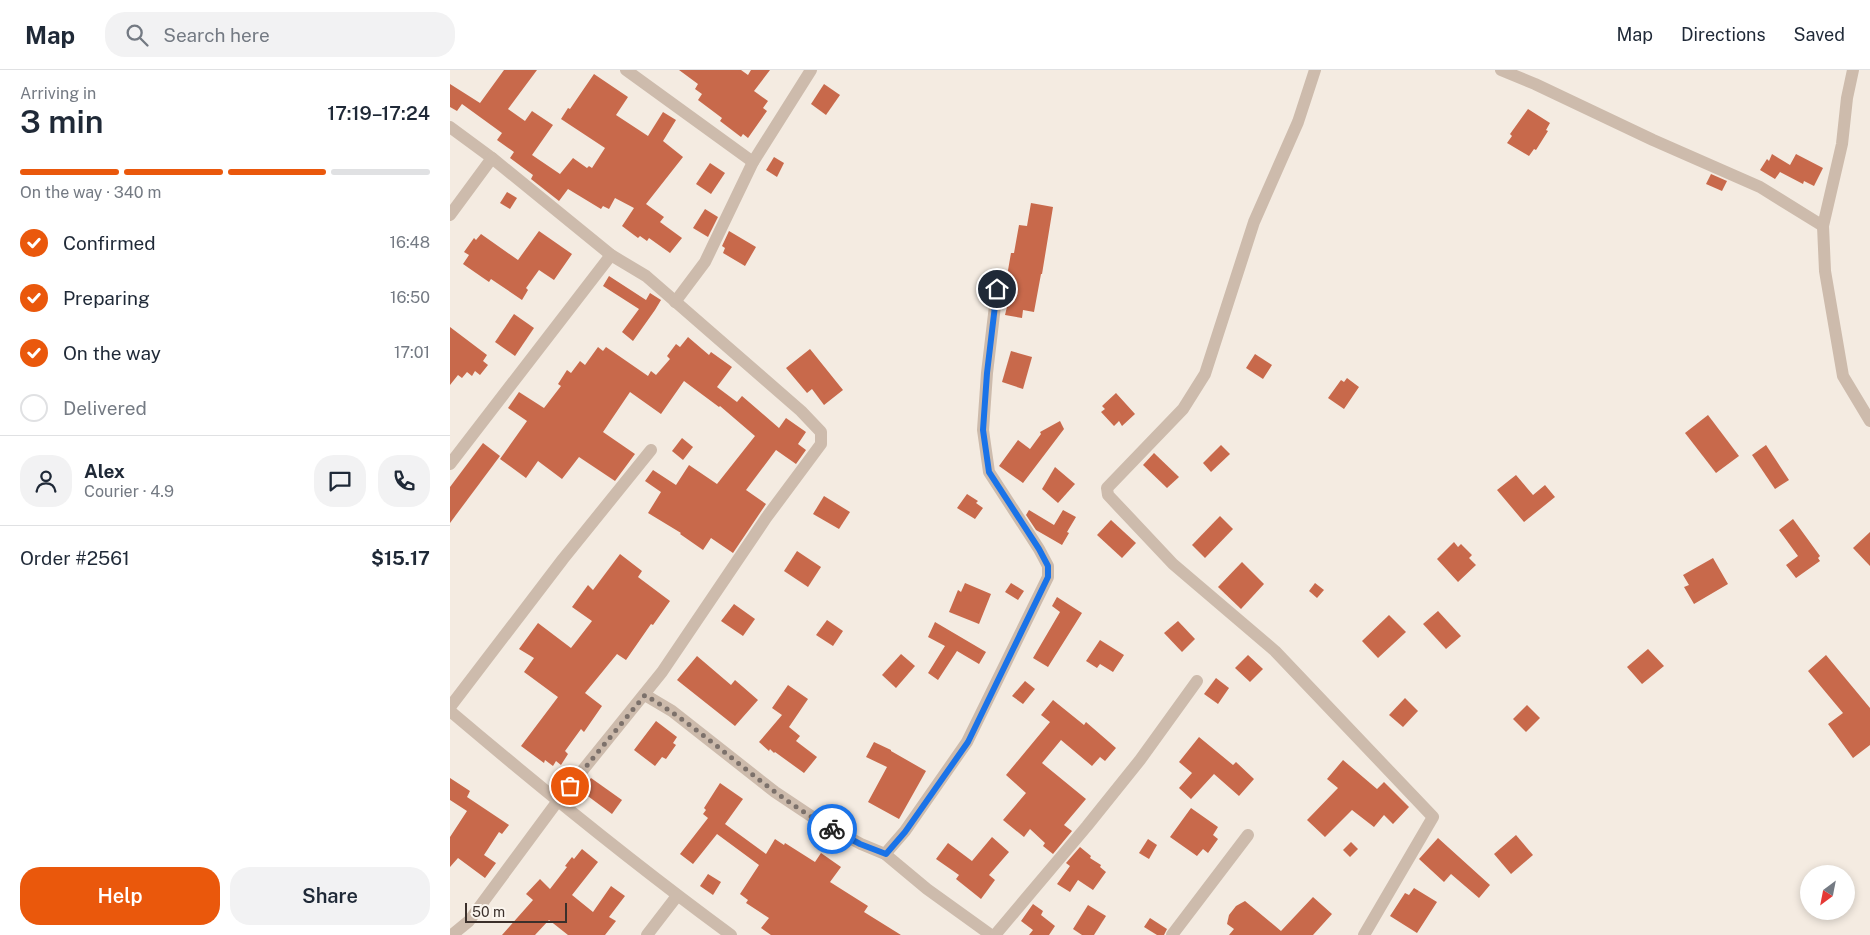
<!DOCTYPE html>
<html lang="en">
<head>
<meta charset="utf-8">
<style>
	:root { --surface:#fff; --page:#f2f2f3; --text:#1f2937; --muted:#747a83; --line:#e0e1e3; --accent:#ea580c }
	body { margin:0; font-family:"Public Sans",sans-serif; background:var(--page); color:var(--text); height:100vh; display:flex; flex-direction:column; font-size:19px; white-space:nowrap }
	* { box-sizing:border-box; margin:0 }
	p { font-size:16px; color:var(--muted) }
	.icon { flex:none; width:28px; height:28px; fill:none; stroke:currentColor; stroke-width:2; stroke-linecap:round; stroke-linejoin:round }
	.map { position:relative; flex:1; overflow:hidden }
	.side { display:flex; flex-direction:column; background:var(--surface); width:450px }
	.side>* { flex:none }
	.needle { width:32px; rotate:212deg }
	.fabs { position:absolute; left:1350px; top:795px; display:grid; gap:10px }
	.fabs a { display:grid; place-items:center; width:55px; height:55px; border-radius:50%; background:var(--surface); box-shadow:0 2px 8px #0003; font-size:25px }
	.scale { position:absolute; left:15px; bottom:12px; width:102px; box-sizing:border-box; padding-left:5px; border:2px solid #3b302b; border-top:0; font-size:14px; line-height:18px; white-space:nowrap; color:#3b302b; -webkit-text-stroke:4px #fbf5ee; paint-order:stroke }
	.pin { position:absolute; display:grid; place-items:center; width:42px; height:42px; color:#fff; margin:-21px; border:2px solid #fff; border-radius:50%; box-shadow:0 1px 5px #0007 }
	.courier { position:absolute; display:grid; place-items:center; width:50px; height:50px; margin:-25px; border:4px solid #1a73e8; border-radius:50%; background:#fff; color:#222; box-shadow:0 1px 6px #0007 }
	.headline em { font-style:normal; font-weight:600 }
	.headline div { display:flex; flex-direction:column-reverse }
	.headline { display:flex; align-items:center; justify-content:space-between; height:85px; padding:0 20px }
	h1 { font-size:32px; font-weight:600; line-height:38px }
	.bar { display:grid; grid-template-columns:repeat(4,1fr); gap:8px 5px; align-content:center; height:60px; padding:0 20px }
	.bar i { height:6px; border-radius:4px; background:var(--line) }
	.bar .current { background:var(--accent) }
	.bar p { grid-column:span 4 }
	.line { display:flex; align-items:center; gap:12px; padding:0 20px; border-top:1px solid var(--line) }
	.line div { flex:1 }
	.round { display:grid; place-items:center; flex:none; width:52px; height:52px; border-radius:20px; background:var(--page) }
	ol { padding:0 20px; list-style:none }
	li { display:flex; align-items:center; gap:15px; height:55px }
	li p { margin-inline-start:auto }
	li .icon { padding:5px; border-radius:50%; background:var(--accent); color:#fff; stroke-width:4 }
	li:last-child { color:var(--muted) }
	li i { width:28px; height:28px; border:2px solid var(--line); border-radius:50% }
	.button { display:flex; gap:10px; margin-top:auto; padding:10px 20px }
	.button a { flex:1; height:58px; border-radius:20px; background:var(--accent); color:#fff; font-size:20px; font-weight:600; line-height:58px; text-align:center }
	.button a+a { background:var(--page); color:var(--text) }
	header { display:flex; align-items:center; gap:30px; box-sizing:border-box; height:70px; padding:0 25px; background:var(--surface); border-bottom:1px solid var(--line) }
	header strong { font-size:24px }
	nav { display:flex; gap:28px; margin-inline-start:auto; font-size:18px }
	.search { width:350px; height:45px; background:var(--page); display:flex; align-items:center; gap:12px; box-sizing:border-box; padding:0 18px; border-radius:20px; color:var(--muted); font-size:19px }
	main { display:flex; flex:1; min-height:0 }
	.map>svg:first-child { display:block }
</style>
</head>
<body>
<header>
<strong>Map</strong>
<div class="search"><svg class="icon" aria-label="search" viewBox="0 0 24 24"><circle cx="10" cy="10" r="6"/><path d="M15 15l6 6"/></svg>Search here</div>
<nav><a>Map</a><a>Directions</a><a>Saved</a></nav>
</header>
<main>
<section class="side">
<div class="headline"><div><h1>3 min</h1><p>Arriving in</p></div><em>17:19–17:24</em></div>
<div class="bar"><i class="current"></i><i class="current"></i><i class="current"></i><i></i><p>On the way · 340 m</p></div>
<ol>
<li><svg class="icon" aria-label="check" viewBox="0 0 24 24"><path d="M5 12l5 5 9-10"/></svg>Confirmed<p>16:48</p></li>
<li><svg class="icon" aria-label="check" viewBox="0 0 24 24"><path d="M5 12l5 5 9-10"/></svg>Preparing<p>16:50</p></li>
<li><svg class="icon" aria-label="check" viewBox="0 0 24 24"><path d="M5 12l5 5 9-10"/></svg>On the way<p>17:01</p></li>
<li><i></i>Delivered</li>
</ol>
<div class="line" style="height:90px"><a class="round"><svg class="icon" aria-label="person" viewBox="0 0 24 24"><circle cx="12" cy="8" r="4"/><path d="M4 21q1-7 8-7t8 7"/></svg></a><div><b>Alex</b><p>Courier · 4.9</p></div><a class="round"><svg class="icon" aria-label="chat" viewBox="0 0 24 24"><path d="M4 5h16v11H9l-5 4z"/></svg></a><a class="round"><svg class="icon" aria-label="phone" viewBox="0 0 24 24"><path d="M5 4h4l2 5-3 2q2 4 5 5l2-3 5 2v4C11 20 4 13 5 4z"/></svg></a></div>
<div class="line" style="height:65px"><div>Order #2561</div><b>$15.17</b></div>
<div class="button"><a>Help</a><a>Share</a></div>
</section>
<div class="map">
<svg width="1420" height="865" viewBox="0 0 1420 865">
	<rect width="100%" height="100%" fill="#f4ebe1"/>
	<g fill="#c8694b">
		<polygon points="54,0 87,0 58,39 75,51 82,41 103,55 82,85 110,104 123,88 137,98 139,96 142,98 155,78 111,49 118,38 120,39 144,4 178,27 166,45 198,66 213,42 226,50 213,71 233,87 196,134 214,147 210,152 232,168 220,183 199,168 197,171 190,166 188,168 172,156 184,138 165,128 159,139 153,136 151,139 118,119 109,131 81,109 83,105 60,88 64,82 47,70 52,63 12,34 7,41 0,37 0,14 30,33"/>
		<polygon points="229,0 291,0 298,5 301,0 320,0 304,21 318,31 313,38 317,41 298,68 293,64 291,67 270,51 272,48 248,30 252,24 245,19 248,14"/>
		<polygon points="374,14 390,25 376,45 361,34"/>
		<polygon points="1078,39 1100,53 1096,60 1098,61 1086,80 1084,79 1079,86 1057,73 1062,66 1060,64"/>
		<polygon points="1322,84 1340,95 1346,84 1373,98 1364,116 1354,111 1353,114 1330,102 1325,109 1310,100 1317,89 1319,91"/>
		<polygon points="324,87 334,93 327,107 316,100"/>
		<polygon points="260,93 275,103 261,124 246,114"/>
		<polygon points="1261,104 1277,111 1272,121 1256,114"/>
		<polygon points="57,122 67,128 60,139 50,133"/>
		<polygon points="581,133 603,137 592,204 591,204 584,242 573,240 572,248 555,245 564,208 557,206 561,183 564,183 569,155 577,156"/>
		<polygon points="255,139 268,147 258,167 243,158"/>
		<polygon points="89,161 122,184 104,210 89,200 76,218 78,220 72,230 41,209 39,212 13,194 19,185 14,182 24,168 26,170 31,164 68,190"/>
		<polygon points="279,161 306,177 295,196 273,183 275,178 272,176"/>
		<polygon points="159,206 196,230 200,223 211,230 205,240 183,271 172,262 189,239 153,216"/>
		<polygon points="64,244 84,258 65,286 45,272"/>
		<polygon points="0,257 37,285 33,291 38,295 30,305 25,301 22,306 17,302 12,308 8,305 0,315"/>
		<polygon points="238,267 259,285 261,282 282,297 267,317 287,332 292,326 329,358 336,348 356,362 348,374 356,380 346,394 326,380 296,420 316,434 283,483 261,468 253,480 230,464 231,463 198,443 211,422 195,411 203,400 226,415 239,395 267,414 305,366 270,336 269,337 234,311 211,344 180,322 153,362 185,384 165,411 129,387 112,409 88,391 76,408 50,389 77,351 58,338 69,322 94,338 111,316 108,314 117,300 121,303 130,291 135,295 148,277 153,281 156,277 198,306 201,301 206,305 220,289 217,286 226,274 230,277"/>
		<polygon points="360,279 393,320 374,335 362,319 357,323 336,298"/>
		<polygon points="561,281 582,287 573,319 552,312"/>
		<polygon points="805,284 822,295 813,309 796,298"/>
		<polygon points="897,308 909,317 894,339 878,328 891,310 894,312"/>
		<polygon points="666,323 685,344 672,356 669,351 664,356 651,342 655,339 652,336"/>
		<polygon points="1258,345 1289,386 1266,403 1235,363"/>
		<polygon points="610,351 614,359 573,413 549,396 568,370 580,379 591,364 590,362"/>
		<polygon points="232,368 243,377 233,390 222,381"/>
		<polygon points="33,373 50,386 0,453 0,417"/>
		<polygon points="771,375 780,384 761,402 753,393"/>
		<polygon points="1316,375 1339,410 1325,419 1302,385"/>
		<polygon points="704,383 729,407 717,418 693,395"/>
		<polygon points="605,397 625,414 608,433 592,419"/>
		<polygon points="1066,405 1083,425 1095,415 1105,427 1074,452 1047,420"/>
		<polygon points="517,424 528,431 526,433 533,438 525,449 507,438"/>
		<polygon points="374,426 400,442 389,459 363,444"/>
		<polygon points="579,440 604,455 613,440 626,447 617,462 619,463 612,475 586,460 576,445"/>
		<polygon points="770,446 783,459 755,488 742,475"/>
		<polygon points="1343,449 1370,486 1368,488 1370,491 1346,508 1336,495 1348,486 1329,460"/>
		<polygon points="661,450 686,473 672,488 647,465"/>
		<polygon points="1420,462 1420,496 1403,478"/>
		<polygon points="1004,472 1008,477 1011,474 1022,485 1019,488 1026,495 1008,512 987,489"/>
		<polygon points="347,481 371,497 358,517 334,501"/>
		<polygon points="170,484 192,501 188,507 220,531 203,555 201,554 176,590 167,584 135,623 152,636 134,662 131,659 115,681 118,684 111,695 106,691 103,696 95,690 94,693 71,676 108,627 74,602 84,588 69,579 88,553 121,578 142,551 122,537 138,515 143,520"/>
		<polygon points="1263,488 1278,514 1244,534 1234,517 1239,515 1233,505"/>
		<polygon points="792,492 814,514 791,539 768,517"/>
		<polygon points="515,513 541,524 529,554 499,542 508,520 511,522"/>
		<polygon points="561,513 574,521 568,530 555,522"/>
		<polygon points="865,513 874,520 867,528 859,521"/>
		<polygon points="607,527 632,543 598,597 583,588 610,542 602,536"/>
		<polygon points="284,534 305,549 293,566 271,551"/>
		<polygon points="988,541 1011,566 996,579 973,554"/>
		<polygon points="939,545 956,562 928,588 912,571"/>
		<polygon points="377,550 393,561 383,576 366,565"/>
		<polygon points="728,551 745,569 732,582 714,563"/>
		<polygon points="485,552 536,582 529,594 507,581 488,610 478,603 495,576 478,567"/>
		<polygon points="650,570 674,585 663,602 650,594 647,598 636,591"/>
		<polygon points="1198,579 1214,596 1192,614 1177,597"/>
		<polygon points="451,584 465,596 446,618 432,605"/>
		<polygon points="798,585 813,599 800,612 785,598"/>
		<polygon points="1376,585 1420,638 1420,675 1403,688 1378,654 1393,643 1358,601"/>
		<polygon points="247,586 281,615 285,610 308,630 285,656 227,610"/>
		<polygon points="766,608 779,618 768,634 754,624"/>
		<polygon points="575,611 585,619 573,634 562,626"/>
		<polygon points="338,615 358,629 339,657 350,666 346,671 367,687 354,703 325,682 324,683 320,679 319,681 309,672 332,645 322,638"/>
		<polygon points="955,628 968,641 953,657 939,645"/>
		<polygon points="603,630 634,655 636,652 666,678 655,691 650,687 642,696 611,670 592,693 636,729 614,755 622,761 603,784 593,776 595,773 580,759 574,767 553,750 576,723 556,705 600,652 591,645"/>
		<polygon points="1077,635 1090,648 1076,662 1063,649"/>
		<polygon points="206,651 227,667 223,673 226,675 216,689 212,687 205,696 184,680"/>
		<polygon points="749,667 783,695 786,692 804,709 789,726 764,704 741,729 729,718 742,703 729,692"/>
		<polygon points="424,672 441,680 441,681 476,701 449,749 418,732 437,697 416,687"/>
		<polygon points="893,690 927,719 934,712 959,737 943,754 934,745 924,757 902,740 875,767 857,750 888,718 877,709"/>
		<polygon points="0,708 20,721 17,727 59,755 52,764 49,762 34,785 46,793 35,808 8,788 0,797 0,767 17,741 0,730"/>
		<polygon points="141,708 172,730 162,744 131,721"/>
		<polygon points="270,713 293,729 275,754 316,784 325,769 334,775 335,773 365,792 371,783 391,797 380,812 418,836 414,842 451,865 321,865 311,858 319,848 296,833 298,830 290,824 309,795 267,764 243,794 230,784 258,748 253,744 256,740 254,738"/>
		<polygon points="741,738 768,757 763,765 768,769 758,783 753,779 747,786 720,767"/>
		<polygon points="1066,765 1083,785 1061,804 1044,784"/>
		<polygon points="542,767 559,782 539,805 545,810 531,829 506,809 509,805 486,789 498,773 522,791"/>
		<polygon points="988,768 1040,815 1029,828 1001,804 994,812 969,789"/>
		<polygon points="698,769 707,775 699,789 689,783"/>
		<polygon points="901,772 908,779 900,787 893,780"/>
		<polygon points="630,777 641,786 640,788 651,795 650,797 656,802 643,820 628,810 620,822 607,814 620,796 616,793"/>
		<polygon points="132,779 148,792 122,825 143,842 161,816 175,826 159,847 166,851 155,865 118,865 99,850 85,865 52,865 83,830 76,824 90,809 100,819 117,797 115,796 122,787 124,789"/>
		<polygon points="258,804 271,812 263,825 250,816"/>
		<polygon points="964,818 987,832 967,863 940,846 955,823 959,825"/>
		<polygon points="863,827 882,844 863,865 779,865 784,859 777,854 779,845 786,836 795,831 831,861"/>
		<polygon points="583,834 593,841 591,845 605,856 599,865 579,865 583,860 571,851"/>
		<polygon points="638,835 656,846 644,865 632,865 623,859"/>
		<polygon points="700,848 717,859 714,865 707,865 694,857"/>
	</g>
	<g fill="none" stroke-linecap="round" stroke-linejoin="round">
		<g stroke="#cdbbac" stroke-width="12">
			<polyline points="176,0 303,92"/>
			<polyline points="865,0 848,52 804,152 755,304 733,339 657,418 658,425 723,494 825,581 983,747 914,865"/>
			<polyline points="1051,0 1085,14 1203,70 1310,117 1373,156"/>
			<polyline points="1403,0 1397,28 1392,74 1373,156 1375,201 1393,306 1420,351"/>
			<polyline points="0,57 42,88 161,185 196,206 351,341 371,362 371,374 316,448 212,602 107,732 19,851 2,865"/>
			<polyline points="0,145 42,88"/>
			<polyline points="225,232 255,192 303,92 361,0"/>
			<polyline points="0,394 161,185"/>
			<polyline points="195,625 222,641 325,722 370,752 411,774 435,784 477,819 541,865"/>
			<polyline points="0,637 113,489 201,380"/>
			<path d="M0 641C92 719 184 794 281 865"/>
			<polyline points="435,784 455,761 517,672 598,507 598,496 589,479 539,402 533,360 537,303 547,219"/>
			<polyline points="197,865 227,826"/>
			<polyline points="545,865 637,756 690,690 747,611"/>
			<polyline points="722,865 798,765"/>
		</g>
	</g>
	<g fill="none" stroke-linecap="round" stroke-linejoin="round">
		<path stroke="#7c716b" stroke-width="5" stroke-dasharray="0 9" d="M120 716 195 625C261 664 314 722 382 759"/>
		<polyline stroke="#1a73e8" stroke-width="6" points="382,759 410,774 436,784 455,762 518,672 598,507 598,496 589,479 539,402 533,360 537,303 547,219"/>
	</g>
</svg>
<div class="fabs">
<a><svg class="needle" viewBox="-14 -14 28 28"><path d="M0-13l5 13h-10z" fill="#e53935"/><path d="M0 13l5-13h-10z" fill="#747a83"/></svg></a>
</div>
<div class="scale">50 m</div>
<div class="pin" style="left:120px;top:716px;background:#ea580c"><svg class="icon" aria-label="bag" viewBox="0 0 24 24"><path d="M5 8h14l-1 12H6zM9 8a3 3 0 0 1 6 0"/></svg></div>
<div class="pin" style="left:547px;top:219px;background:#1f2937"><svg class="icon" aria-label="home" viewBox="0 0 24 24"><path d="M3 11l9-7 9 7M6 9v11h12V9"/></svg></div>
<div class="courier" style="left:382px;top:759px"><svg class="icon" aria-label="bike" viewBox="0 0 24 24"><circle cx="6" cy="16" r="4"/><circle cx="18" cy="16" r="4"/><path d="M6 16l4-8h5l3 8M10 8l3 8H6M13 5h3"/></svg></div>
</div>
</main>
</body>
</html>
